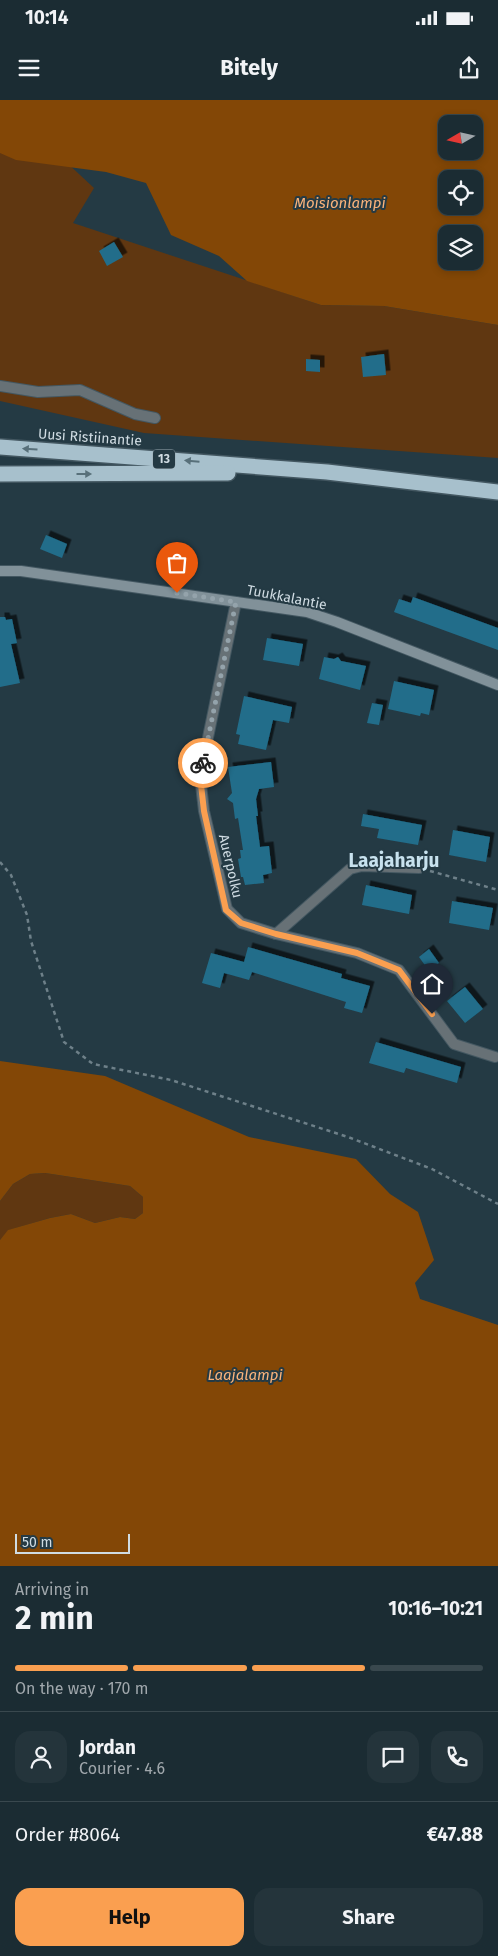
<!DOCTYPE html>
<html lang="en">
<head>
<meta charset="utf-8">
<style>
	:root { --surface:#1b2c33; --page:#24343b; --text:#f1f3f6; --muted:#a0a7ac; --line:#39484e; --accent:#fa9f50 }
	body { margin:0; font-family:"Fira Sans",sans-serif; background:var(--page); color:var(--text); height:100vh; display:flex; flex-direction:column; font-size:19px; white-space:nowrap }
	* { box-sizing:border-box; margin:0 }
	p { font-size:16px; color:var(--muted) }
	.icon { flex:none; width:28px; height:28px; fill:none; stroke:currentColor; stroke-width:2; stroke-linecap:round; stroke-linejoin:round }
	.map { position:relative; height:1466px; overflow:hidden }
	.panel { display:flex; flex-direction:column; background:var(--surface); flex:1 }
	.panel>* { flex:none }
	.needle { width:32px; rotate:261deg }
	.controls { position:absolute; left:438px; top:15px; display:grid; gap:10px }
	.controls a { display:grid; place-items:center; width:45px; height:45px; border-radius:10px; background:var(--surface); box-shadow:0 2px 8px #0003,0 0 0 1px var(--line); font-size:25px }
	.scale { position:absolute; left:15px; bottom:12px; width:115px; box-sizing:border-box; padding-left:5px; border:2px solid #d0dce3; border-top:0; font-size:14px; line-height:18px; white-space:nowrap; color:#d0dce3; -webkit-text-stroke:4px #243a44; paint-order:stroke }
	.pin { position:absolute; display:grid; place-items:center; width:42px; height:42px; color:#fff; margin:-51px -21px; border-radius:50% 50% 50% 0; rotate:-45deg; box-shadow:0 0 5px #0007 }
	.pin .icon { rotate:45deg }
	.courier { position:absolute; display:grid; place-items:center; width:50px; height:50px; margin:-25px; border:4px solid #fa9f50; border-radius:50%; background:#fff; color:#222; box-shadow:0 1px 6px #0007 }
	.overview em { font-style:normal; font-weight:700 }
	.overview div { display:flex; flex-direction:column-reverse }
	.overview { display:flex; align-items:center; justify-content:space-between; height:85px; padding:0 15px }
	h1 { font-size:32px; font-weight:700; line-height:38px }
	.bar { display:grid; grid-template-columns:repeat(4,1fr); gap:8px 5px; align-content:center; height:60px; padding:0 15px }
	.bar i { height:6px; border-radius:4px; background:var(--line) }
	.bar .selected { background:var(--accent) }
	.bar p { grid-column:span 4 }
	.line { display:flex; align-items:center; gap:12px; padding:0 15px; border-top:1px solid var(--line) }
	.line div { flex:1 }
	.round { display:grid; place-items:center; flex:none; width:52px; height:52px; border-radius:15px; background:var(--page) }
	.button { display:flex; gap:10px; margin-top:auto; padding:10px 15px }
	.button a { flex:1; height:58px; border-radius:15px; background:var(--accent); color:#111; font-size:20px; font-weight:700; line-height:58px; text-align:center }
	.button a+a { background:var(--page); color:var(--text) }
	.status { display:flex; justify-content:space-between; align-items:center; height:35px; padding:0 25px; background:var(--surface); direction:ltr }
	.status svg { height:14px; fill:currentColor }
	header { display:flex; justify-content:space-between; align-items:center; height:65px; padding:0 15px; background:var(--surface); font-size:22px; font-weight:700 }
	.map>svg:first-child { display:block }
</style>
</head>
<body>
<div class="status"><b>10:14</b><svg viewBox="0 0 49 12"><path d="M0 12V9h3v3zM5 12V6h3v6zM10 12V3h3v9zM15 12V0h3v12zM26 1h20v11H26zM47 4h2v5h-2z"/></svg></div>
<header><svg class="icon" aria-label="menu" viewBox="0 0 24 24"><path d="M4 6h16M4 12h16M4 18h16"/></svg>Bitely<svg class="icon" aria-label="share" viewBox="0 0 24 24"><path d="M12 15V3M7 8l5-5 5 5M5 13v7h14v-7"/></svg></header>
<div class="map">
<svg width="498" height="1466" viewBox="0 0 498 1466">
	<defs>
		<filter id="shadow"><feDropShadow dx="4.5" dy="-4.5" stdDeviation="0" flood-color="#0009"/></filter>
	</defs>
	<rect width="100%" height="100%" fill="#243a44"/>
	<g fill="#603711">
		<polygon points="0,46 64,60 94,88 73,123 321,205 384,206 498,225 498,358 144,333 0,301"/>
		<polygon points="45,1073 130,1086 143,1097 143,1113 135,1119 120,1117 95,1123 71,1114 50,1118 9,1130 0,1140 0,1101 13,1084 30,1074"/>
	</g>
	<g fill="#834706" fill-rule="evenodd">
		<path d="M0 0H498V225L384 206 321 205 247 181 219 156 171 135 146 83 106 72 16 60 0 53ZM446 24H474V51H446ZM446 79H474V106H446ZM446 134H474V161H446Z"/>
		<polygon points="0,961 105,976 249,1037 356,1059 390,1094 418,1112 434,1160 415,1183 420,1199 498,1225 498,1466 0,1466 0,1140 8,1130 50,1118 71,1114 95,1123 120,1117 135,1119 143,1113 143,1097 130,1086 45,1073 30,1074 13,1084 0,1101"/>
	</g>
	<g fill="#216d8a" filter="url(#shadow)">
		<polygon points="114,142 123,157 107,166 99,151"/>
		<polygon points="384,254 386,275 363,277 361,257"/>
		<polygon points="306,259 320,260 320,272 306,271"/>
		<polygon points="46,435 67,444 62,458 40,449"/>
		<polygon points="413,497 498,528 498,550 394,512 399,499 411,503"/>
		<polygon points="0,517 5,517 6,520 12,519 17,543 11,544 20,583 0,587"/>
		<polygon points="267,538 303,544 299,566 263,560"/>
		<polygon points="324,557 334,559 338,557 341,561 366,566 360,590 319,579"/>
		<polygon points="394,581 434,590 429,615 421,613 420,616 388,609"/>
		<polygon points="244,596 292,607 289,623 273,620 266,650 238,644 240,635 236,634"/>
		<polygon points="372,603 383,605 379,625 367,623"/>
		<polygon points="271,662 274,687 259,689 256,699 258,716 256,716 260,747 269,746 272,773 263,775 264,783 245,785 243,777 241,777 238,759 241,758 240,750 243,750 238,718 235,719 233,703 227,699 232,693 228,667"/>
		<polygon points="363,714 422,725 418,745 377,738 379,729 361,726"/>
		<polygon points="453,730 490,737 486,762 449,755"/>
		<polygon points="366,785 412,795 409,814 362,805"/>
		<polygon points="452,801 493,808 489,830 449,823"/>
		<polygon points="248,847 342,874 341,878 370,886 362,913 344,908 346,902 252,872 249,880 224,873 220,888 202,883 211,853 244,862"/>
		<polygon points="429,849 439,863 429,871 419,857"/>
		<polygon points="465,887 483,909 465,923 447,901"/>
		<polygon points="376,942 461,967 457,983 406,968 404,973 369,963"/>
	</g>
	<g fill="none" stroke-linecap="round" stroke-linejoin="round">
		<defs>
			<g id="street">
				<polyline points="0,286 38,292 80,290 135,314 155,318"/>
				<polyline points="236,502 200,676 204,711 227,809 241,823 276,834 357,853 399,870 454,944 495,957"/>
				<polyline points="276,834 350,769 362,766 419,768"/>
			</g>
			<polyline id="secondary" points="0,471 21,471 307,512 337,522 498,585"/>
			<g id="highway">
				<polyline points="0,347 327,372 498,392"/>
				<polyline points="0,374 228,373"/>
			</g>
		</defs>
		<use href="#street" stroke="#435761" stroke-width="12"/>
		<use href="#secondary" stroke="#435761" stroke-width="12"/>
		<use href="#highway" stroke="#435761" stroke-width="18"/>
		<g stroke="#6e8089" stroke-width="2.5" stroke-dasharray="4 4" stroke-linecap="butt">
			<polyline points="0,762 11,775 27,815 31,841 64,942 93,964 171,980 348,1037 432,1069 498,1104"/>
			<polyline points="430,771 498,790"/>
		</g>
		<use href="#street" stroke="#677176" stroke-width="10"/>
		<use href="#secondary" stroke="#819199" stroke-width="10"/>
		<use href="#highway" stroke="#a7c0cc" stroke-width="15"/>
	</g>
	<defs><path id="oneway-solid" d="M-6-.8H1V-3.2L6.5 0L1 3.2V.8H-6Z" transform="scale(1.25)"/></defs>
	<g fill="#58707a">
		<use href="#oneway-solid" transform="translate(30 349) rotate(-176)"/>
		<use href="#oneway-solid" transform="translate(192 361) rotate(-175)"/>
		<use href="#oneway-solid" transform="translate(84 374)"/>
	</g>
	<g fill="none" stroke-linecap="round" stroke-linejoin="round">
		<polyline stroke="#94a3ab" stroke-width="5" stroke-dasharray="0 9" points="177,493 236,502 203,663"/>
		<polyline stroke="#fa9f50" stroke-width="6" points="203,663 200,676 204,711 226,810 241,823 276,834 357,853 399,870 432,914"/>
	</g>
	<g text-anchor="middle" stroke-width="4" stroke-linejoin="round" paint-order="stroke">
		<rect fill="#243a44" stroke="#9cabb3" stroke-width="1" x="153" y="349.5" width="22" height="19" rx="4"/>
		<g font-size="12" font-weight="bold" fill="#d0dce3">
			<text x="164" y="363">13</text>
		</g>
		<g font-size="14" fill="#d0dce3" stroke="#243a44">
			<text transform="translate(90 337) rotate(4)" y="5">Uusi Ristiinantie</text>
			<text transform="translate(287 497) rotate(11)" y="5">Tuukkalantie</text>
			<text transform="translate(231 766) rotate(77)" y="5">Auerpolku</text>
		</g>
		<g font-size="15" font-style="italic" fill="#fab37b" stroke="#243a44">
			<text x="340" y="108">Moisionlampi</text>
			<text x="245" y="1280">Laajalampi</text>
		</g>
		<g font-size="19" font-weight="bold" fill="#c8e2ee" stroke="#243a44">
			<text x="394" y="767">Laajaharju</text>
		</g>
	</g>
</svg>
<div class="controls">
<a><svg class="needle" viewBox="-14 -14 28 28"><path d="M0-13l5 13h-10z" fill="#e53935"/><path d="M0 13l5-13h-10z" fill="#a0a7ac"/></svg></a>
<a><svg class="icon" aria-label="locate" viewBox="0 0 24 24"><circle cx="12" cy="12" r="6"/><path d="M12 2v4M12 18v4M2 12h4M18 12h4"/></svg></a>
<a><svg class="icon" aria-label="layers" viewBox="0 0 24 24"><path d="M12 4l9 5-9 5-9-5zM3 14l9 5 9-5"/></svg></a>
</div>
<div class="scale">50 m</div>
<div class="pin" style="left:177px;top:493px;background:#ea580c"><svg class="icon" aria-label="bag" viewBox="0 0 24 24"><path d="M5 8h14l-1 12H6zM9 8a3 3 0 0 1 6 0"/></svg></div>
<div class="pin" style="left:432px;top:914px;background:#1f2937"><svg class="icon" aria-label="home" viewBox="0 0 24 24"><path d="M3 11l9-7 9 7M6 9v11h12V9"/></svg></div>
<div class="courier" style="left:203px;top:663px"><svg class="icon" aria-label="bike" viewBox="0 0 24 24"><circle cx="6" cy="16" r="4"/><circle cx="18" cy="16" r="4"/><path d="M6 16l4-8h5l3 8M10 8l3 8H6M13 5h3"/></svg></div>
</div>
<section class="panel">
<div class="overview"><div><h1>2 min</h1><p>Arriving in</p></div><em>10:16–10:21</em></div>
<div class="bar"><i class="selected"></i><i class="selected"></i><i class="selected"></i><i></i><p>On the way · 170 m</p></div>
<div class="line" style="height:90px"><a class="round"><svg class="icon" aria-label="person" viewBox="0 0 24 24"><circle cx="12" cy="8" r="4"/><path d="M4 21q1-7 8-7t8 7"/></svg></a><div><b>Jordan</b><p>Courier · 4.6</p></div><a class="round"><svg class="icon" aria-label="chat" viewBox="0 0 24 24"><path d="M4 5h16v11H9l-5 4z"/></svg></a><a class="round"><svg class="icon" aria-label="phone" viewBox="0 0 24 24"><path d="M5 4h4l2 5-3 2q2 4 5 5l2-3 5 2v4C11 20 4 13 5 4z"/></svg></a></div>
<div class="line" style="height:65px"><div>Order #8064</div><b>€47.88</b></div>
<div class="button"><a>Help</a><a>Share</a></div>
</section>
</body>
</html>
